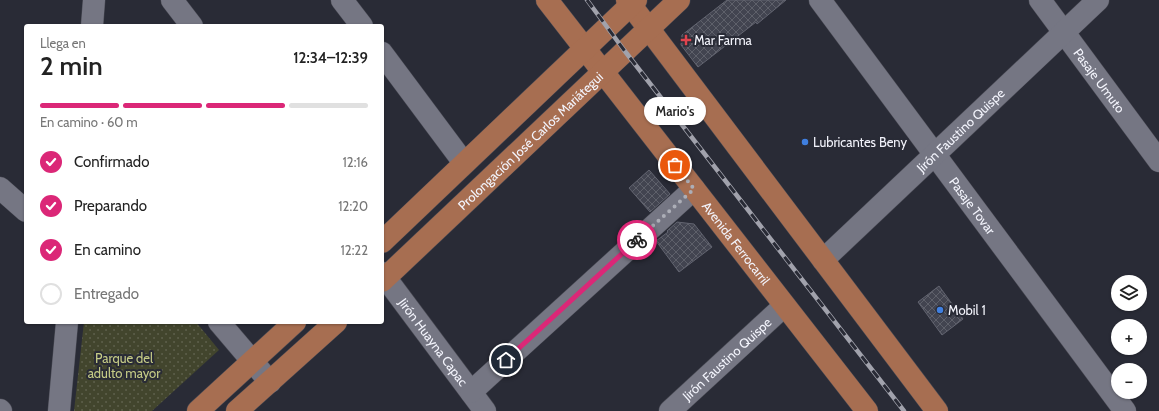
<!DOCTYPE html>
<html lang="es">
<head>
<meta charset="utf-8">
<style>
	:root { --surface:#fff; --page:#f6f6f6; --text:#222; --muted:#767676; --line:#e0e0e0; --accent:#db2777 }
	body { margin:0; font-family:Cabin,sans-serif; background:var(--page); color:var(--text); height:100vh; display:flex; flex-direction:column; font-size:15px; white-space:nowrap }
	* { box-sizing:border-box; margin:0 }
	p { font-size:13px; color:var(--muted) }
	.icon { flex:none; width:22px; height:22px; fill:none; stroke:currentColor; stroke-width:2; stroke-linecap:round; stroke-linejoin:round }
	.map { position:relative; flex:1; overflow:hidden }
	.details { position:absolute; left:24px; top:24px; width:360px; height:300px; display:flex; flex-direction:column; background:var(--surface); border-radius:4px; box-shadow:0 1px 3px #0004 }
	.details>* { flex:none }
	.fabs { position:absolute; left:1111px; top:275px; display:grid; gap:8px }
	.fabs a { display:grid; place-items:center; width:36px; height:36px; border-radius:50%; background:var(--surface); box-shadow:0 1px 3px #0004; font-size:20px }
	.pin { position:absolute; display:grid; place-items:center; width:34px; height:34px; color:#fff; margin:-17px; border:2px solid #fff; border-radius:50%; box-shadow:0 1px 4px #0007 }
	.courier { position:absolute; display:grid; place-items:center; width:40px; height:40px; margin:-20px; border:3px solid #db2777; border-radius:50%; background:#fff; color:#222; box-shadow:0 1px 5px #0007 }
	.bubble { position:absolute; height:28px; border-radius:14px; background:var(--surface); box-shadow:0 1px 3px #0004; font-size:13px; font-weight:600; line-height:28px; text-align:center }
	.overview em { font-style:normal; font-weight:600 }
	.overview div { display:flex; flex-direction:column-reverse }
	.overview { display:flex; align-items:center; justify-content:space-between; height:68px; padding:0 16px }
	h1 { font-size:26px; font-weight:600; line-height:30px }
	.bar { display:grid; grid-template-columns:repeat(4,1fr); gap:6px 4px; align-content:center; height:48px; padding:0 16px }
	.bar i { height:5px; border-radius:3px; background:var(--line) }
	.bar .selected { background:var(--accent) }
	.bar p { grid-column:span 4 }
	ol { padding:0 16px; list-style:none }
	li { display:flex; align-items:center; gap:12px; height:44px }
	li p { margin-inline-start:auto }
	li .icon { padding:4px; border-radius:50%; background:var(--accent); color:#fff; stroke-width:4 }
	li:last-child { color:var(--muted) }
	li i { width:22px; height:22px; border:2px solid var(--line); border-radius:50% }
	.map>svg:first-child { display:block }
</style>
</head>
<body>
<div class="map">
<svg width="1159" height="411" viewBox="0 0 1159 411">
	<defs>
		<pattern id="park-dots" width="8" height="8" patternUnits="userSpaceOnUse"><rect width="8" height="8" fill="#42452d"/><path d="M2 2h.1M6 6h.1" fill="none" stroke="#5e604c" stroke-width="1.8" stroke-linecap="round"/></pattern>
		<pattern id="building-cross-hatch" width="8" height="8" patternUnits="userSpaceOnUse"><rect width="8" height="8" fill="#424450"/><path d="M0 0l8 8M0 8l8-8" fill="none" stroke="#5e606a"/></pattern>
	</defs>
	<rect width="100%" height="100%" fill="#292b36"/>
	<polygon fill="url(#park-dots)" points="84,322 196,322 219,350 152,411 74,411"/>
	<g fill="url(#building-cross-hatch)" stroke="#626470">
		<polygon points="727,0 786,0 757,24 756,22 698,67 681,45 682,35"/>
		<polygon points="649,170 670,194 650,212 629,188"/>
		<polygon points="677,222 694,224 712,247 679,272 656,241 668,232 667,231"/>
		<polygon points="939,286 963,319 942,335 918,302"/>
	</g>
	<g fill="none" stroke-linecap="round" stroke-linejoin="round">
		<defs>
			<g id="minor">
				<polyline points="172,0 192,26"/>
				<polyline points="342,0 362,26"/>
				<path id="s1" d="M820 0 1125 411"/>
				<path id="s2" d="M1040 0 1159 161"/>
				<polyline points="92,26 94,0"/>
				<polyline points="382,53 464,163"/>
				<polyline points="0,188 26,211"/>
				<path id="s3" d="M823 260 1098 0"/>
				<path id="s4" d="M382 273 485 411"/>
				<polyline points="219,322 270,382"/>
				<polyline points="471,392 694,189"/>
				<polyline points="0,410 1,411"/>
				<polyline points="59,411 67,322"/>
				<path id="s5" d="M670 411 784 306"/>
			</g>
			<g id="major">
				<path id="s6" d="M547 0 867 411"/>
				<polyline points="627,0 937,411"/>
				<polyline points="382,242 636,0"/>
				<path id="s7" d="M382 281 679 0"/>
				<polyline points="198,411 295,322"/>
				<polyline points="237,411 336,322"/>
			</g>
		</defs>
		<use href="#minor" stroke="#484953" stroke-width="23"/>
		<use href="#major" stroke="#484953" stroke-width="23"/>
		<use href="#minor" stroke="#757683" stroke-width="22"/>
		<use href="#major" stroke="#a76e51" stroke-width="22"/>
		<defs>
			<polyline id="rail" points="587,0 624,50 904,411"/>
		</defs>
		<use href="#rail" stroke="#a1a2ac" stroke-width="4.5"/>
		<use href="#rail" stroke="#292b36" stroke-width="3" stroke-dasharray="9" stroke-linecap="butt"/>
	</g>
	<g fill="none" stroke-linecap="round" stroke-linejoin="round">
		<polyline stroke="#acaeb7" stroke-width="4" stroke-dasharray="0 7.2" points="637,240 694,189 675,165"/>
		<polyline stroke="#db2777" stroke-width="5" points="506,360 637,240"/>
	</g>
	<path fill="#e0444e" stroke="#292b36" stroke-width="1.5" d="M684 34h4v4h4v4h-4v4h-4v-4h-4v-4h4z"/>
	<g fill="#3f7fe0" stroke="#292b36" stroke-width="1.5">
		<circle cx="805" cy="142" r="4"/>
		<circle cx="940" cy="310" r="4"/>
	</g>
	<g text-anchor="middle" stroke-width="4" stroke-linejoin="round" paint-order="stroke">
		<g font-size="13" fill="#f3f4fc" stroke="#292b36" text-anchor="start">
			<text x="694" y="45">Mar Farma</text>
			<text x="813" y="147">Lubricantes Beny</text>
			<text x="948" y="315">Mobil 1</text>
		</g>
		<g font-size="13" fill="#f3f4fc" stroke="#292b36">
			<text dy="5" stroke="none"><textPath href="#s2" startOffset="100">Pasaje Umuto</textPath></text>
			<text dy="5" stroke="none"><textPath href="#s3" startOffset="189">Jirón Faustino Quispe</textPath></text>
			<text dy="5" stroke="none"><textPath href="#s7" startOffset="204">Prolongación José Carlos Mariátegui</textPath></text>
			<text dy="5" stroke="none"><textPath href="#s1" startOffset="256">Pasaje Tovar</textPath></text>
			<text dy="5" stroke="none"><textPath href="#s6" startOffset="308">Avenida Ferrocarril</textPath></text>
			<text dy="5" stroke="none"><textPath href="#s4" startOffset="86">Jirón Huayna Capac</textPath></text>
			<text dy="5" stroke="none"><textPath href="#s5" startOffset="77">Jirón Faustino Quispe</textPath></text>
		</g>
		<g font-size="13" fill="#c5cb86" stroke="#292b36">
			<text x="124" y="363">Parque del<tspan x="124" dy="15">adulto mayor</tspan></text>
		</g>
	</g>
</svg>
<div class="fabs">
<a><svg class="icon" aria-label="layers" viewBox="0 0 24 24"><path d="M12 4l9 5-9 5-9-5zM3 14l9 5 9-5"/></svg></a>
<a>+</a>
<a>−</a>
</div>
<div class="pin" style="left:675px;top:165px;background:#ea580c"><svg class="icon" aria-label="bag" viewBox="0 0 24 24"><path d="M5 8h14l-1 12H6zM9 8a3 3 0 0 1 6 0"/></svg></div>
<div class="pin" style="left:506px;top:360px;background:#1f2937"><svg class="icon" aria-label="home" viewBox="0 0 24 24"><path d="M3 11l9-7 9 7M6 9v11h12V9"/></svg></div>
<div class="courier" style="left:637px;top:240px"><svg class="icon" aria-label="bike" viewBox="0 0 24 24"><circle cx="6" cy="16" r="4"/><circle cx="18" cy="16" r="4"/><path d="M6 16l4-8h5l3 8M10 8l3 8H6M13 5h3"/></svg></div>
<div class="bubble" style="left:644px;top:97px;width:62px">Mario's</div>
<section class="details">
<div class="overview"><div><h1>2 min</h1><p>Llega en</p></div><em>12:34–12:39</em></div>
<div class="bar"><i class="selected"></i><i class="selected"></i><i class="selected"></i><i></i><p>En camino · 60 m</p></div>
<ol>
<li><svg class="icon" aria-label="check" viewBox="0 0 24 24"><path d="M5 12l5 5 9-10"/></svg>Confirmado<p>12:16</p></li>
<li><svg class="icon" aria-label="check" viewBox="0 0 24 24"><path d="M5 12l5 5 9-10"/></svg>Preparando<p>12:20</p></li>
<li><svg class="icon" aria-label="check" viewBox="0 0 24 24"><path d="M5 12l5 5 9-10"/></svg>En camino<p>12:22</p></li>
<li><i></i>Entregado</li>
</ol>
</section>
</div>
</body>
</html>
